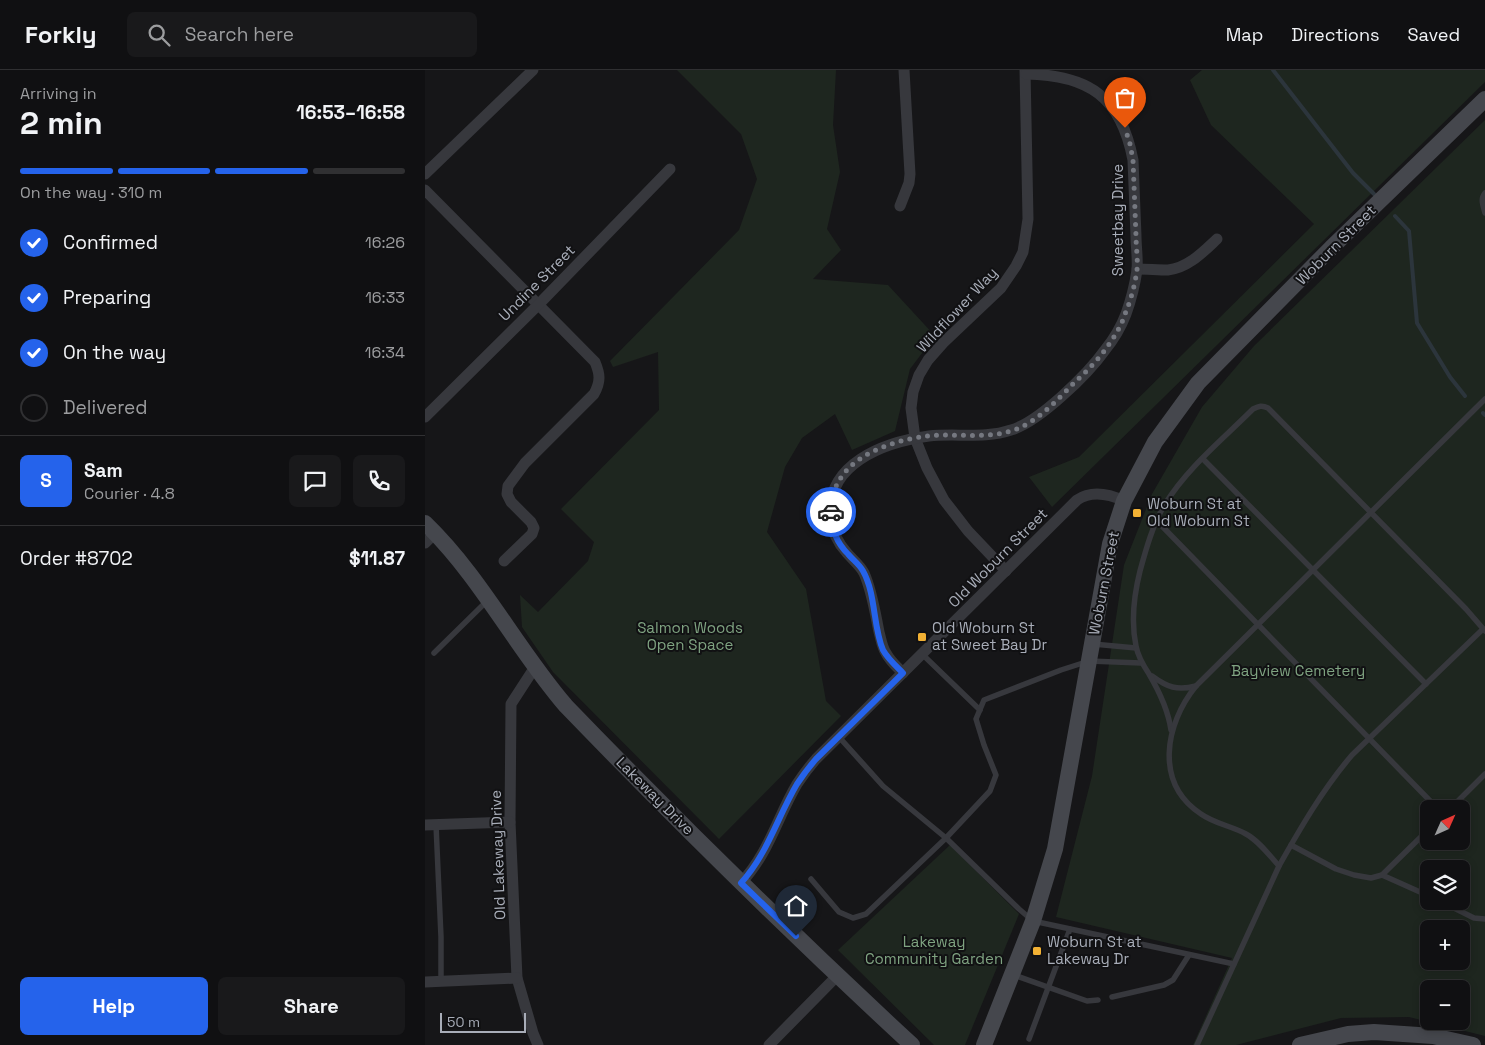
<!DOCTYPE html>
<html lang="en">
<head>
<meta charset="utf-8">
<style>
	:root { --surface:#101012; --page:#19191b; --text:#f1f3f6; --muted:#9c9d9f; --line:#303032; --accent:#2563eb }
	body { margin:0; font-family:"Space Grotesk",sans-serif; background:var(--page); color:var(--text); height:100vh; display:flex; flex-direction:column; font-size:19px; white-space:nowrap }
	* { box-sizing:border-box; margin:0 }
	p { font-size:16px; color:var(--muted) }
	.icon { flex:none; width:28px; height:28px; fill:none; stroke:currentColor; stroke-width:2; stroke-linecap:round; stroke-linejoin:round }
	.map { position:relative; flex:1; overflow:hidden }
	.side { display:flex; flex-direction:column; background:var(--surface); width:425px }
	.side>* { flex:none }
	.needle { width:32px; rotate:45deg }
	.tools { position:absolute; left:995px; top:730px; display:grid; gap:10px }
	.tools a { display:grid; place-items:center; width:50px; height:50px; border-radius:8px; background:var(--surface); box-shadow:0 2px 8px #0003,0 0 0 1px var(--line); font-size:25px }
	.scale { position:absolute; left:15px; bottom:12px; width:86px; box-sizing:border-box; padding-left:5px; border:2px solid #a8adb8; border-top:0; font-size:14px; line-height:18px; white-space:nowrap; color:#a8adb8; -webkit-text-stroke:4px #111113; paint-order:stroke }
	.pin { position:absolute; display:grid; place-items:center; width:42px; height:42px; color:#fff; margin:-51px -21px; border-radius:50% 50% 50% 0; rotate:-45deg; box-shadow:0 0 5px #0007 }
	.pin .icon { rotate:45deg }
	.courier { position:absolute; display:grid; place-items:center; width:50px; height:50px; margin:-25px; border:4px solid #2563eb; border-radius:50%; background:#fff; color:#222; box-shadow:0 1px 6px #0007 }
	.overview em { font-style:normal; font-weight:800 }
	.overview div { display:flex; flex-direction:column-reverse }
	.overview { display:flex; align-items:center; justify-content:space-between; height:85px; padding:0 20px }
	h1 { font-size:32px; font-weight:800; line-height:38px }
	.bar { display:grid; grid-template-columns:repeat(4,1fr); gap:8px 5px; align-content:center; height:60px; padding:0 20px }
	.bar i { height:6px; border-radius:4px; background:var(--line) }
	.bar .selected { background:var(--accent) }
	.bar p { grid-column:span 4 }
	.line { display:flex; align-items:center; gap:12px; padding:0 20px; border-top:1px solid var(--line) }
	.line div { flex:1 }
	.round { display:grid; place-items:center; flex:none; width:52px; height:52px; border-radius:8px; background:var(--page) }
	ol { padding:0 20px; list-style:none }
	li { display:flex; align-items:center; gap:15px; height:55px }
	li p { margin-inline-start:auto }
	li .icon { padding:5px; border-radius:50%; background:var(--accent); color:#fff; stroke-width:4 }
	li:last-child { color:var(--muted) }
	li i { width:28px; height:28px; border:2px solid var(--line); border-radius:50% }
	.cta { display:flex; gap:10px; margin-top:auto; padding:10px 20px }
	.cta a { flex:1; height:58px; border-radius:8px; background:var(--accent); color:#fff; font-size:20px; font-weight:800; line-height:58px; text-align:center }
	.cta a+a { background:var(--page); color:var(--text) }
	header { display:flex; align-items:center; gap:30px; box-sizing:border-box; height:70px; padding:0 25px; background:var(--surface); border-bottom:1px solid var(--line) }
	header strong { font-size:24px }
	nav { display:flex; gap:28px; margin-inline-start:auto; font-size:18px }
	.search { width:350px; height:45px; background:var(--page); display:flex; align-items:center; gap:12px; box-sizing:border-box; padding:0 18px; border-radius:8px; color:var(--muted); font-size:19px }
	main { display:flex; flex:1; min-height:0 }
	.map>svg:first-child { display:block }
</style>
</head>
<body>
<header>
<strong>Forkly</strong>
<div class="search"><svg class="icon" aria-label="search" viewBox="0 0 24 24"><circle cx="10" cy="10" r="6"/><path d="M15 15l6 6"/></svg>Search here</div>
<nav><a>Map</a><a>Directions</a><a>Saved</a></nav>
</header>
<main>
<section class="side">
<div class="overview"><div><h1>2 min</h1><p>Arriving in</p></div><em>16:53–16:58</em></div>
<div class="bar"><i class="selected"></i><i class="selected"></i><i class="selected"></i><i></i><p>On the way · 310 m</p></div>
<ol>
<li><svg class="icon" aria-label="check" viewBox="0 0 24 24"><path d="M5 12l5 5 9-10"/></svg>Confirmed<p>16:26</p></li>
<li><svg class="icon" aria-label="check" viewBox="0 0 24 24"><path d="M5 12l5 5 9-10"/></svg>Preparing<p>16:33</p></li>
<li><svg class="icon" aria-label="check" viewBox="0 0 24 24"><path d="M5 12l5 5 9-10"/></svg>On the way<p>16:34</p></li>
<li><i></i>Delivered</li>
</ol>
<div class="line" style="height:90px"><b class="round" style="background:var(--accent);color:#fff">S</b><div><b>Sam</b><p>Courier · 4.8</p></div><a class="round"><svg class="icon" aria-label="chat" viewBox="0 0 24 24"><path d="M4 5h16v11H9l-5 4z"/></svg></a><a class="round"><svg class="icon" aria-label="phone" viewBox="0 0 24 24"><path d="M5 4h4l2 5-3 2q2 4 5 5l2-3 5 2v4C11 20 4 13 5 4z"/></svg></a></div>
<div class="line" style="height:65px"><div>Order #8702</div><b>$11.87</b></div>
<div class="cta"><a>Help</a><a>Share</a></div>
</section>
<div class="map">
<svg width="1060" height="975" viewBox="0 0 1060 975">
	<rect width="100%" height="100%" fill="#161618"/>
	<g fill="#1e261f" fill-rule="evenodd">
		<polygon points="252,0 411,0 408,55 415,102 402,159 416,180 388,209 463,215 510,266 485,299 470,361 427,380 410,344 377,368 360,397 342,462 381,519 401,631 416,646 294,769 128,602 97,557 95,525 113,542 163,491 169,472 136,439 234,340 233,282 188,297 185,291 314,160 332,109 316,64"/>
		<polygon points="777,0 1060,0 1060,12 627,437 604,407 654,387 889,154 786,55 765,10"/>
		<path d="M1060 50V966L984 947 916 948 811 975H768L807 888 631 847 667 706 699 495 727 424 777 337 829 276ZM1004 739H1036V771H1004ZM1004 799H1036V831H1004ZM1004 859H1036V891H1004ZM1004 919H1036V951H1004Z"/>
		<polygon points="525,775 594,844 540,975 509,975 413,880"/>
	</g>
	<g fill="none" stroke-linecap="round" stroke-linejoin="round">
		<g stroke="#2c353c" stroke-width="4">
			<polyline points="848,0 928,103 949,124"/>
			<polyline points="970,146 984,161 992,253 1025,307 1040,326"/>
			<polyline points="1058,343 1060,345"/>
		</g>
		<g stroke="#37383d" stroke-width="5.5">
			<path d="M1060 123C1055 129 1058 135 1060 143"/>
			<polyline points="778,389 1001,614"/>
			<polyline points="732,451 1013,739"/>
			<polyline points="668,574 711,578"/>
			<polyline points="9,583 61,532"/>
			<polyline points="497,584 555,640"/>
			<polyline points="716,593 664,591 636,600 559,630 551,649 559,675 571,705 565,721 521,768 594,839 608,851 809,894"/>
			<path d="M727 606C742 617 752 621 771 616"/>
			<path d="M746 660C743 639 734 621 724 604 718 595 713 587 711 576 706 552 709 525 715 501 721 479 728 454 740 434 763 397 798 369 828 339 834 336 837 335 843 338L1041 539 1060 561"/>
			<polyline points="1025,739 1060,704"/>
			<polyline points="11,755 16,867 16,912"/>
			<polyline points="866,775 911,799 929,805 946,808 957,805 1004,826"/>
			<path d="M854 796C876 757 898 719 927 685L1058 559"/>
			<polyline points="957,805 1004,759"/>
			<polyline points="386,809 414,842 428,848 441,844 521,768 458,716 414,667"/>
			<polyline points="1015,831 1049,848 1060,849"/>
			<polyline points="589,905 662,931 673,930"/>
			<polyline points="687,927 739,915 748,910 764,885"/>
			<polyline points="604,969 645,859"/>
			<path d="M772 975 854 796C844 785 834 771 821 764 807 756 790 754 776 744 729 713 740 654 771 616L1060 329"/>
		</g>
		<g stroke="#37383d" stroke-width="11">
			<polyline points="0,104 108,0"/>
			<path d="M0 120 170 292C175 304 176 311 169 324L100 393 83 416 82 424 86 432 106 452 109 458 107 464 79 491"/>
			<polyline points="475,136 484,113 485,104 479,0"/>
			<path d="M712 199C722 199 733 200 743 200 763 198 778 182 792 169"/>
			<polyline points="0,347 114,234 245,99"/>
			<polyline points="0,473 10,463"/>
			<polyline points="581,501 543,461 519,430 502,398 490,368 486,338 488,322 494,305 503,290 518,273 576,218 591,196 598,182 603,149 600,0"/>
			<polyline points="110,597 86,634 85,752 92,908 108,963 113,975"/>
			<path d="M478 603C472 597 465 591 461 583 457 577 456 569 454 562 450 542 447 521 439 503 435 495 428 490 422 483 414 474 407 462 406 449 399 394 459 372 504 366 531 363 560 369 586 360 614 352 663 304 680 280 689 269 696 257 701 244 706 230 710 214 712 200 713 189 711 177 711 166 710 140 709 115 708 90 696 27 664 5 601 4"/>
			<polyline points="0,755 85,752"/>
			<path d="M316 813C344 783 352 748 372 714 378 705 384 697 391 689L652 430C667 420 684 424 699 431"/>
			<polyline points="0,912 92,908"/>
			<polyline points="344,975 412,906"/>
		</g>
		<g stroke="#45474d" stroke-width="16">
			<path d="M0 453C56 507 91 578 141 636 254 753 369 866 487 975"/>
			<polyline points="559,975 608,851 630,779 685,474 699,431 730,372 773,313 906,178 1060,29"/>
			<polyline points="875,975 923,964 949,962 1008,966 1048,975"/>
		</g>
	</g>
	<g fill="none" stroke-linecap="round" stroke-linejoin="round">
		<path stroke="#757880" stroke-width="5" stroke-dasharray="0 9" d="M406 442C405 391 461 371 503 366 531 363 559 369 586 361 612 353 631 331 649 313 660 303 671 292 680 280 688 269 696 257 700 244 706 230 710 214 712 200 713 189 711 177 711 166 710 141 709 115 708 90L705 74 700 58"/>
		<path stroke="#2563eb" stroke-width="6" d="M371 866 316 813C343 783 352 748 372 714 378 705 384 697 391 689L478 603C471 596 463 589 458 580 448 557 451 524 438 501 434 494 428 490 423 484 412 473 406 458 406 442"/>
	</g>
	<g fill="#f2b134" stroke="#111113" stroke-width="2">
		<rect x="707" y="438" width="10" height="10" rx="2.5"/>
		<rect x="492" y="562" width="10" height="10" rx="2.5"/>
		<rect x="607" y="876" width="10" height="10" rx="2.5"/>
	</g>
	<g text-anchor="middle" stroke-width="4" stroke-linejoin="round" paint-order="stroke">
		<g font-size="15" fill="#a8adb8" stroke="#111113">
			<text transform="translate(693 150) rotate(-90)" y="5">Sweetbay Drive</text>
			<text transform="translate(911 175) rotate(-45)" y="5">Woburn Street</text>
			<text transform="translate(112 213) rotate(-45)" y="5">Undine Street</text>
			<text transform="translate(532 240) rotate(-47)" y="5">Wildflower Way</text>
			<text transform="translate(573 488) rotate(-45)" y="5">Old Woburn Street</text>
			<text transform="translate(679 513) rotate(-79)" y="5">Woburn Street</text>
			<text transform="translate(230 726) rotate(45)" y="5">Lakeway Drive</text>
			<text transform="translate(73 785) rotate(-92)" y="5">Old Lakeway Drive</text>
		</g>
		<g font-size="15" fill="#a8adb8" stroke="#111113" text-anchor="start">
			<text x="722" y="439">Woburn St at<tspan x="722" dy="17">Old Woburn St</tspan></text>
			<text x="507" y="563">Old Woburn St<tspan x="507" dy="17">at Sweet Bay Dr</tspan></text>
			<text x="622" y="877">Woburn St at<tspan x="622" dy="17">Lakeway Dr</tspan></text>
		</g>
		<g font-size="15" fill="#7fa381" stroke="#111113">
			<text x="265" y="563">Salmon Woods<tspan x="265" dy="17">Open Space</tspan></text>
			<text x="873" y="606">Bayview Cemetery</text>
			<text x="509" y="877">Lakeway<tspan x="509" dy="17">Community Garden</tspan></text>
		</g>
	</g>
</svg>
<div class="tools">
<a><svg class="needle" viewBox="-14 -14 28 28"><path d="M0-13l5 13h-10z" fill="#e53935"/><path d="M0 13l5-13h-10z" fill="#9c9d9f"/></svg></a>
<a><svg class="icon" aria-label="layers" viewBox="0 0 24 24"><path d="M12 4l9 5-9 5-9-5zM3 14l9 5 9-5"/></svg></a>
<a>+</a>
<a>−</a>
</div>
<div class="scale">50 m</div>
<div class="pin" style="left:700px;top:58px;background:#ea580c"><svg class="icon" aria-label="bag" viewBox="0 0 24 24"><path d="M5 8h14l-1 12H6zM9 8a3 3 0 0 1 6 0"/></svg></div>
<div class="pin" style="left:371px;top:866px;background:#1f2937"><svg class="icon" aria-label="home" viewBox="0 0 24 24"><path d="M3 11l9-7 9 7M6 9v11h12V9"/></svg></div>
<div class="courier" style="left:406px;top:442px"><svg class="icon" aria-label="car" viewBox="0 0 24 24"><path d="M5 17H2v-5l4-1 3-4h7l3 4 3 1v5h-3M9 17h6M6 11h13"/><circle cx="7" cy="17" r="2"/><circle cx="17" cy="17" r="2"/></svg></div>
</div>
</main>
</body>
</html>
